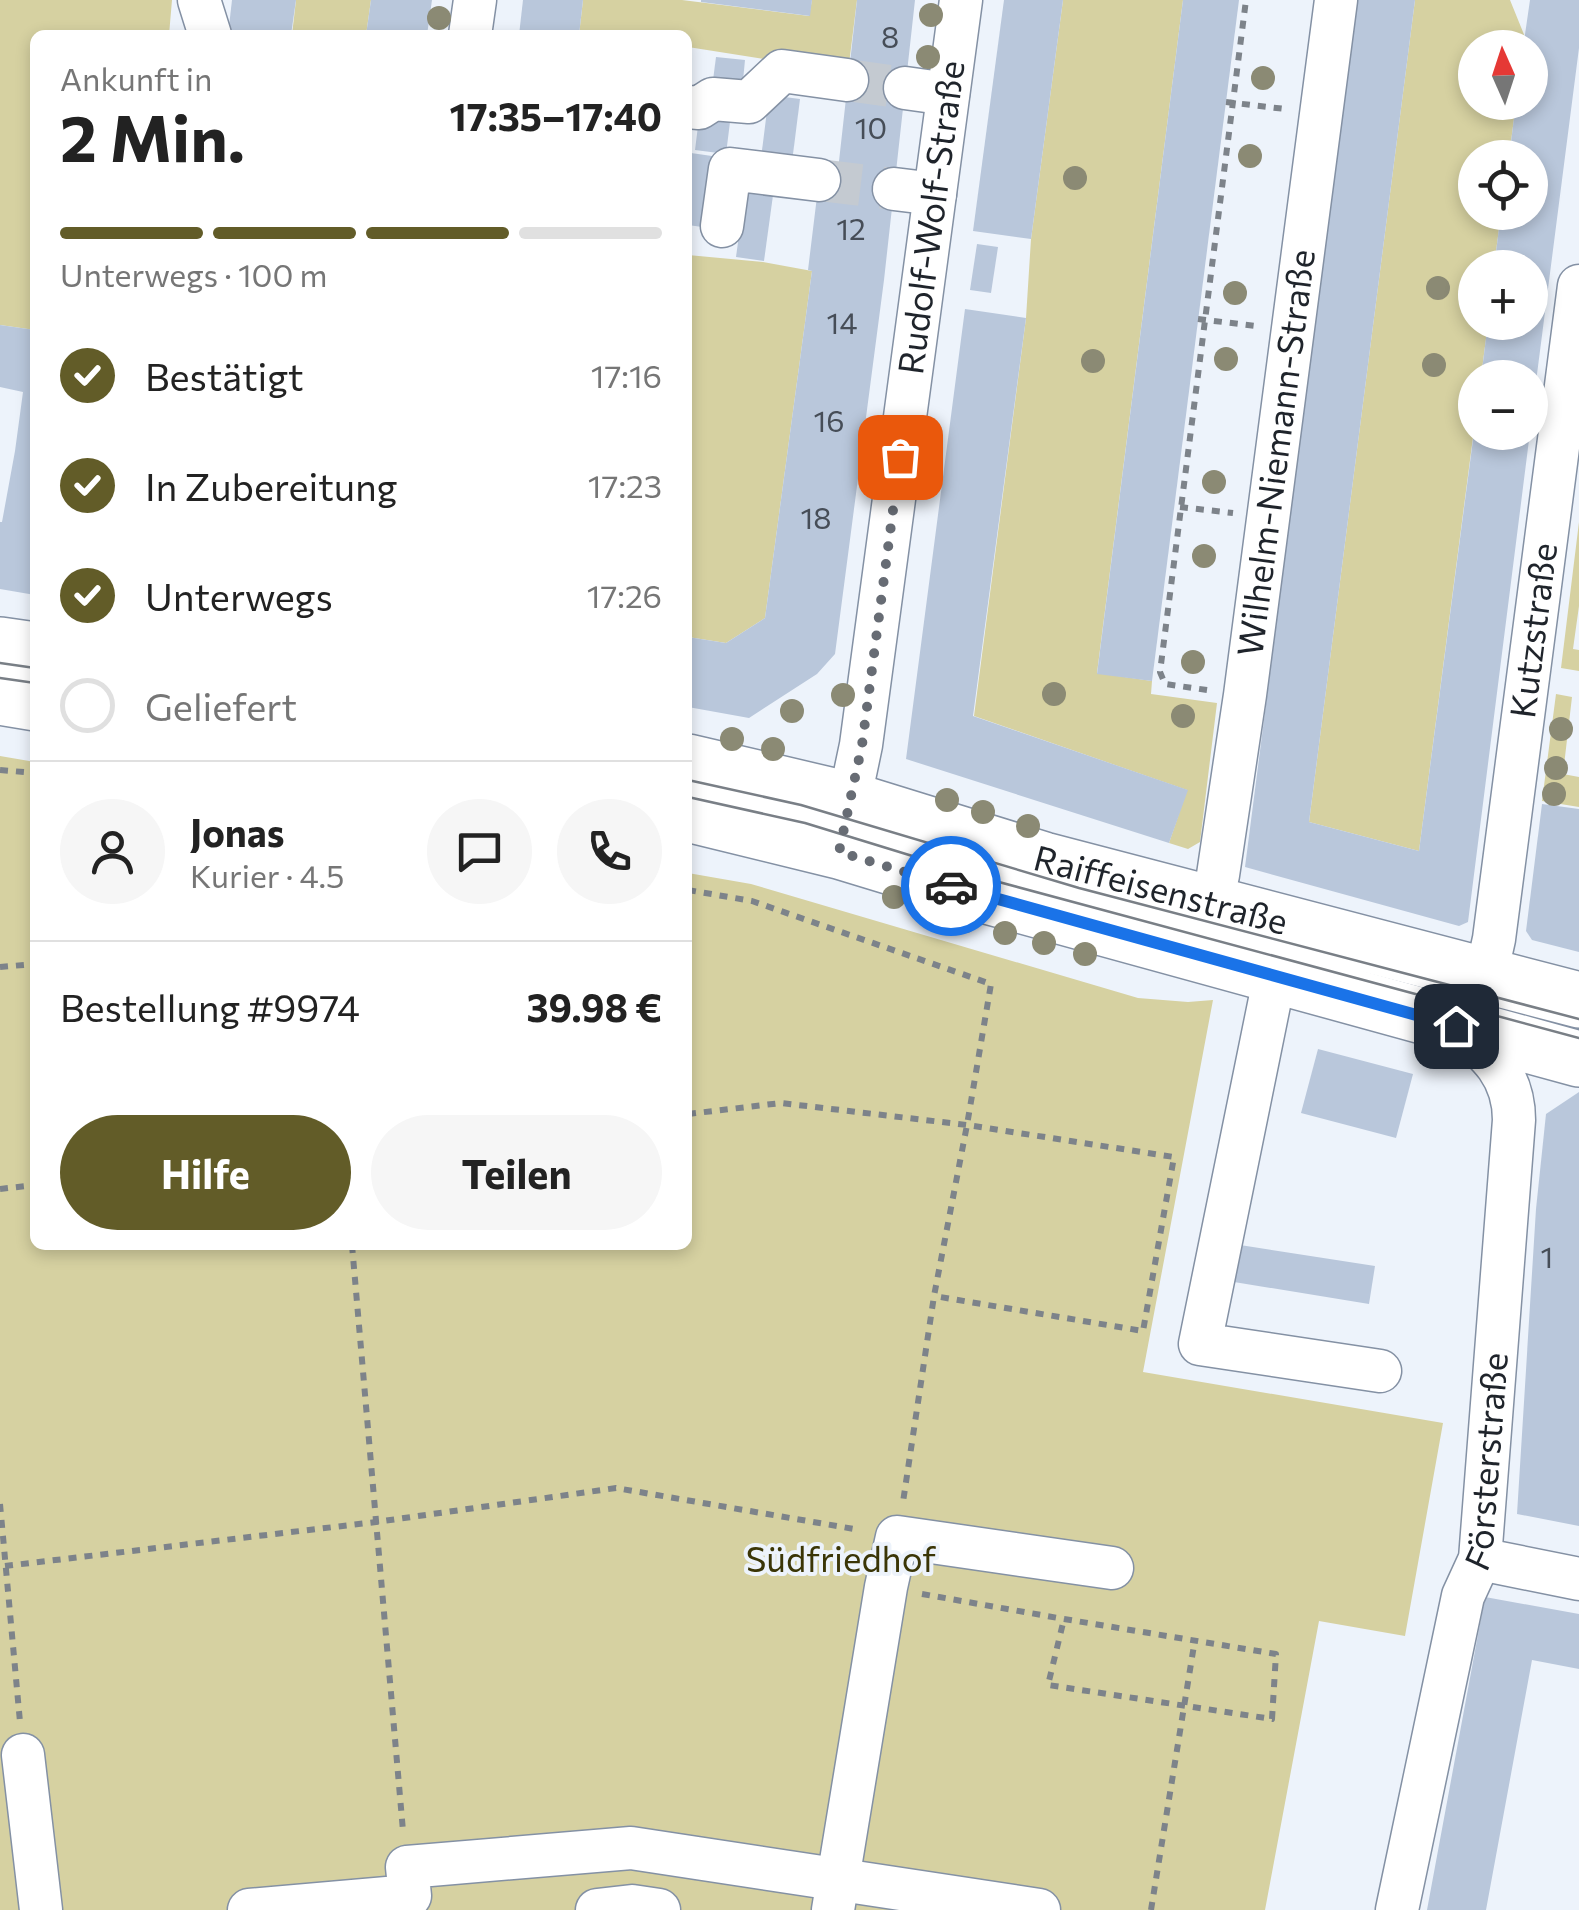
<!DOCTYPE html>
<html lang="de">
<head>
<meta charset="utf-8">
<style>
	:root { --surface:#fff; --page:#f6f6f6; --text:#222; --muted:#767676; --line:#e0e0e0; --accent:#625c28 }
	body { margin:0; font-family:Commissioner,sans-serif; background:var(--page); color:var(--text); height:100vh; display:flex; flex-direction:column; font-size:38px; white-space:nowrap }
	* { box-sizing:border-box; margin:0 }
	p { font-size:32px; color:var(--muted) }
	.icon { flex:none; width:55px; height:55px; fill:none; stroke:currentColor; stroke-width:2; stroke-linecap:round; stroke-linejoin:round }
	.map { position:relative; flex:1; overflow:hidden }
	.panel { position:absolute; left:30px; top:30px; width:662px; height:1220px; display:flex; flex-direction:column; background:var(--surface); border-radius:15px; box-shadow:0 5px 15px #0003 }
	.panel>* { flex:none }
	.needle { width:65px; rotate:357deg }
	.fabs { position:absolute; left:1458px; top:30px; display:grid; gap:20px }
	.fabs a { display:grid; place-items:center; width:90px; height:90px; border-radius:50%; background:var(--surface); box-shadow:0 5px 15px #0003; font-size:50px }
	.pin { position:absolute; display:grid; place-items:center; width:85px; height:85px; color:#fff; margin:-42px; border-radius:20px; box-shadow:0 5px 15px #0006 }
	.courier { position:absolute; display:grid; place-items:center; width:100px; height:100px; margin:-50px; border:8px solid #1a73e8; border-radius:50%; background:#fff; color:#222; box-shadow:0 2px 12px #0007 }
	.overview em { font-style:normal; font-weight:700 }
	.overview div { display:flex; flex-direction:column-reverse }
	.overview { display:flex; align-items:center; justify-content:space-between; height:170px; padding:0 30px }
	h1 { font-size:65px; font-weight:700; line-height:75px }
	.bar { display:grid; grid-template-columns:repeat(4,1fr); gap:15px 10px; align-content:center; height:120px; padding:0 30px }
	.bar i { height:12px; border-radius:8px; background:var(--line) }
	.bar .selected { background:var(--accent) }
	.bar p { grid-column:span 4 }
	.line { display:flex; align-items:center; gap:25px; padding:0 30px; border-top:2px solid var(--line) }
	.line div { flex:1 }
	.round { display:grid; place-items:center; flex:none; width:105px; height:105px; border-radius:52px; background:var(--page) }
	ol { padding:0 30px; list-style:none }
	li { display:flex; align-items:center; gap:30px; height:110px }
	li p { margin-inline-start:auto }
	li .icon { padding:10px; border-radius:50%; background:var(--accent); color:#fff; stroke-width:4 }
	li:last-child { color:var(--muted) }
	li i { width:55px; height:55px; border:5px solid var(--line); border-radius:50% }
	.primary-button { display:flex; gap:20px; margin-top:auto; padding:20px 30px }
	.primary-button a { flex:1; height:115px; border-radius:60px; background:var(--accent); color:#fff; font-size:40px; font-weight:700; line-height:115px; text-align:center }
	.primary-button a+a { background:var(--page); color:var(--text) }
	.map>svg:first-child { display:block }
</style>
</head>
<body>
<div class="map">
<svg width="1579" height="1910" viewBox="0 0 1579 1910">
	<rect width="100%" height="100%" fill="#edf3fb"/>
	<g fill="#d6d1a1">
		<polygon points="0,0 172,0 169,35 35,35 35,330 0,325"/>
		<polygon points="296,0 371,0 366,35 292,35"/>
		<polygon points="583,0 682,0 809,16 812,0 857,0 848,72 688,47 688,35 579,35"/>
		<polygon points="1063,0 1183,0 1097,673 1152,681 1151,694 1217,703 1200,842 1188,849 1169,843 1187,790 974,716 1026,318 1031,239"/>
		<polygon points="1415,0 1510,0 1525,37 1523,47 1475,48 1475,102 1516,103 1509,157 1475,158 1475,212 1501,213 1494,267 1475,268 1475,322 1488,323 1481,377 1475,378 1475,422 1419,851 1309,822"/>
		<polygon points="688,255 763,262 812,271 765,618 726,643 688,637"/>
		<polygon points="1579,522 1579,606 1573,649 1579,650 1579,671 1561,668"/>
		<polygon points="1556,694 1572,697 1563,774 1579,777 1579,807 1542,801"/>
		<polygon points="0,756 35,762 35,1245 688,1245 688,873 751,884 1138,998 1188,1002 1213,1000 1143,1372 1443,1423 1405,1636 1319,1621 1265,1910 0,1910"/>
	</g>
	<g fill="#b9c7db">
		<polygon points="232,0 296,0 291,35 228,35"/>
		<polygon points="371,0 432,0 427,35 366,35"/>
		<polygon points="523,0 583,0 579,35 519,35"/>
		<polygon points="701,0 812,0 810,16 701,2"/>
		<polygon points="857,0 915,0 884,280 835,654 817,674 749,718 688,707 688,637 726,643 765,618 812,271 808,270 819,180 821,168 838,170"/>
		<polygon points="1004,0 1063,0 1031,239 973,231"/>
		<polygon points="1183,0 1239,0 1152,681 1097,674"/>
		<polygon points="1357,0 1415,0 1309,822 1419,851 1474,432 1530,432 1468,922 1459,926 1245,867"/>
		<polygon points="1530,0 1579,0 1579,48 1532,413 1530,413 1530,378 1481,378 1488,322 1530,322 1530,268 1494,268 1501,212 1530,212 1530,158 1509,158 1516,102 1530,102 1530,48 1523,48"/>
		<polygon points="716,57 745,60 742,91 712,88"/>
		<polygon points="769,95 800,99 792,162 761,158"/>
		<polygon points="699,118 730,122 726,154 695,150"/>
		<polygon points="691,153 719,157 709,228 688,225 688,176"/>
		<polygon points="746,184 774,188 764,261 736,257"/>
		<polygon points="977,244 998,247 991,293 970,290"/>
		<polygon points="965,309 1026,318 973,716 1188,790 1169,843 906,759"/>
		<polygon points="0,325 35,330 35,595 0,589 0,522 2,522 15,451 23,392 0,387"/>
		<polygon points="1542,804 1579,809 1579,952 1532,940 1526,931"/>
		<polygon points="1318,1049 1413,1074 1396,1138 1301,1113"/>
		<polygon points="1579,1092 1579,1526 1517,1514 1536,1209 1546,1114"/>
		<polygon points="1240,1245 1375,1266 1369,1304 1234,1282"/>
		<polygon points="1485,1597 1579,1614 1579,1669 1532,1660 1486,1910 1427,1910"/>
	</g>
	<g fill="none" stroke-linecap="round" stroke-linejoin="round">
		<g stroke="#c4cad1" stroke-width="42" stroke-dasharray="42 21" stroke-linecap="butt">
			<polyline points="847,80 905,88"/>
			<polyline points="819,180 894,189"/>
		</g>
		<defs>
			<g id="minor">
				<polyline points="199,0 210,35"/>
				<polyline points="470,35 475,0"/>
				<polyline points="905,88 948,94"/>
				<polyline points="688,107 699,108 713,99 749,102 782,71 847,80"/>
				<polyline points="894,189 935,194"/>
				<polyline points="722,226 730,169 819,180"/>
				<path id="s1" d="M844 826 861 745 961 0"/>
				<path id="s2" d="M1211 903 1218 875 1245 695 1336 0"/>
				<polyline points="1275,975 1200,1344 1380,1371"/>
				<path id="s3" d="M1486 975 1494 939 1579 286"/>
				<polyline points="1480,1559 1579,1579"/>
				<polyline points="23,1755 41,1910"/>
				<polyline points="249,1910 410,1896 407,1867 631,1848 1039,1910"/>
				<polyline points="597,1910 632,1906 659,1910"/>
				<polyline points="833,1910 886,1587 897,1537 1112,1568"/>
				<path id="s4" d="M1397 1910 1463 1596 1480 1559 1514 1120C1514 1075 1489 1053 1456 1026"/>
			</g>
			<g id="major">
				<polyline points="0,645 35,650"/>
				<polyline points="0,697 35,703"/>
				<path id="s5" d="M688 762 850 800 1044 860 1579 1000"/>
				<polyline points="688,814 839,851 987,896 1579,1059"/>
			</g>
		</defs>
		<use href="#minor" stroke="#8491a4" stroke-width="45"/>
		<use href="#major" stroke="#8491a4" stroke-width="58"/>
		<g stroke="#7d838a" stroke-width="6" stroke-dasharray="8 8" stroke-linecap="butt">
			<polyline points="1226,102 1285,109"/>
			<polyline points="1198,319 1256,326"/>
			<polyline points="1180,507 1233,513"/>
			<polyline points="1207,690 1165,684 1160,672 1246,0"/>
			<polyline points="0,770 35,773"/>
			<polyline points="688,890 752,901 991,984 967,1125 934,1296 903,1502"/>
			<polyline points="0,967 35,964"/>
			<polyline points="688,1114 781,1103 967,1125 1174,1157 1143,1331 934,1296"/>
			<polyline points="0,1189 35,1185"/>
			<polyline points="352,1245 403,1831"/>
			<polyline points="0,1504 20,1722"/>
			<polyline points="5,1566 376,1522 616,1488 860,1530"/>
			<polyline points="922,1594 1064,1619"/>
			<polygon points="1064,1619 1276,1654 1272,1719 1048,1685"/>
			<polyline points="1151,1910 1195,1639"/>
		</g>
		<use href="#minor" stroke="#fff" stroke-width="42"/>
		<use href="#major" stroke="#fff" stroke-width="55"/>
		<g stroke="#797f86" stroke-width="2.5">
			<polyline points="0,663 35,668"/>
			<polyline points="0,678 35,683"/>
			<polyline points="688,780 801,805 1079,888 1579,1019"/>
			<polyline points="688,797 805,823 984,878 1579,1038"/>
		</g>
	</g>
	<g fill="#8b8a74">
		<circle cx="931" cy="15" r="12"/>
		<circle cx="439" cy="18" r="12"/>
		<circle cx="928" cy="57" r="12"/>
		<circle cx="1263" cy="78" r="12"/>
		<circle cx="1250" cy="156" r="12"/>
		<circle cx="1075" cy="178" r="12"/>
		<circle cx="1438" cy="288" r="12"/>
		<circle cx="1235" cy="293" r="12"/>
		<circle cx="1226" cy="359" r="12"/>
		<circle cx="1093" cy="361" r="12"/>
		<circle cx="1434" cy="365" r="12"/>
		<circle cx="1214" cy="482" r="12"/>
		<circle cx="1204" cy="556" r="12"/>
		<circle cx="1193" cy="662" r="12"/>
		<circle cx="1054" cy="694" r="12"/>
		<circle cx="843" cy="695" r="12"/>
		<circle cx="792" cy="711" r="12"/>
		<circle cx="1183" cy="716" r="12"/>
		<circle cx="1561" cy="729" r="12"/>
		<circle cx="732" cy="739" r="12"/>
		<circle cx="773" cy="749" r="12"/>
		<circle cx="1556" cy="768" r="12"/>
		<circle cx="1554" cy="794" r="12"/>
		<circle cx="947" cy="800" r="12"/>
		<circle cx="983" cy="812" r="12"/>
		<circle cx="1028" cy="826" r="12"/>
		<circle cx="894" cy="897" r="12"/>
		<circle cx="924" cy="908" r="12"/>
		<circle cx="965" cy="921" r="12"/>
		<circle cx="1005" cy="933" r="12"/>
		<circle cx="1044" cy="943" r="12"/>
		<circle cx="1085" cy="954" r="12"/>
	</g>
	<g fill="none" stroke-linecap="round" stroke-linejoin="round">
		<polyline stroke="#676c74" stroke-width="10" stroke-dasharray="0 18" points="900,457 862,745 839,852 951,886"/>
		<polyline stroke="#1a73e8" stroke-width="12" points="951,886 1456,1026"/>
	</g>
	<g text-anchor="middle" stroke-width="8" stroke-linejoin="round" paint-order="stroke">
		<g font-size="30" fill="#464d57">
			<text x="890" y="48">8</text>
			<text x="871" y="139">10</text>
			<text x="851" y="240">12</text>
			<text x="842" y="334">14</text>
			<text x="829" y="432">16</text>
			<text x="816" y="529">18</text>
			<text x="1547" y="1268">1</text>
		</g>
		<g font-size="35" fill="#1f242b" stroke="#edf3fb">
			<text dy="12" stroke="none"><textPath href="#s1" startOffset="615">Rudolf-Wolf-Straße</textPath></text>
			<text dy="12" stroke="none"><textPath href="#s2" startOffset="455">Wilhelm-Niemann-Straße</textPath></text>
			<text dy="12" stroke="none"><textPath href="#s3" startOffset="348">Kutzstraße</textPath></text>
			<text dy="12" stroke="none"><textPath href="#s5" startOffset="490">Raiffeisenstraße</textPath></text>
			<text dy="12" stroke="none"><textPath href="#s4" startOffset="460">Försterstraße</textPath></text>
		</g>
		<g font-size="35" fill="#3a3506" stroke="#edf3fb">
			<text x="841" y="1572">Südfriedhof</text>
		</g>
	</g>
</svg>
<div class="fabs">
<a><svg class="needle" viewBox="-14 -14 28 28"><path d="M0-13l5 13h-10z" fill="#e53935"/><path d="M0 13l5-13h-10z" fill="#767676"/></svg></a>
<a><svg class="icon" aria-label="locate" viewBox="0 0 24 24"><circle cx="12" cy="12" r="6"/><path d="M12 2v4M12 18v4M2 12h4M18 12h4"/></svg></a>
<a>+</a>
<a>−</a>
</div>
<div class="pin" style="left:900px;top:457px;background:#ea580c"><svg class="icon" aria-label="bag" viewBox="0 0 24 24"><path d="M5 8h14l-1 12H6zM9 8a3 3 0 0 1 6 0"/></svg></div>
<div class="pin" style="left:1456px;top:1026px;background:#1f2937"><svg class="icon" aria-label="home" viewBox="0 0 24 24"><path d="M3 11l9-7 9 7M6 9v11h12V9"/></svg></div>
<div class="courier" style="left:951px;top:886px"><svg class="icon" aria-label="car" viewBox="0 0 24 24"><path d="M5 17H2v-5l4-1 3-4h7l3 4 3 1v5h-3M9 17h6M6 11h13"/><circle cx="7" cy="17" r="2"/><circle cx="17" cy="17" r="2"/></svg></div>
<section class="panel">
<div class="overview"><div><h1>2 Min.</h1><p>Ankunft in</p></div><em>17:35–17:40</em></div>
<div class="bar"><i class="selected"></i><i class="selected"></i><i class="selected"></i><i></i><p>Unterwegs · 100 m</p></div>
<ol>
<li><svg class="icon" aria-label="check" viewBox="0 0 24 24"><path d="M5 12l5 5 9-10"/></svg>Bestätigt<p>17:16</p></li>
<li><svg class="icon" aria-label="check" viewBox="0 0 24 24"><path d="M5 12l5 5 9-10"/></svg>In Zubereitung<p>17:23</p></li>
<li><svg class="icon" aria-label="check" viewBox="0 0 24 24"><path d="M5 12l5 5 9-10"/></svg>Unterwegs<p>17:26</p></li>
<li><i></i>Geliefert</li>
</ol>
<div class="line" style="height:180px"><a class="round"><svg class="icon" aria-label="person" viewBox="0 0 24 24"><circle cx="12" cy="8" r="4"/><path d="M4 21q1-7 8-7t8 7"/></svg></a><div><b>Jonas</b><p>Kurier · 4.5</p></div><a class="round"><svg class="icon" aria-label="chat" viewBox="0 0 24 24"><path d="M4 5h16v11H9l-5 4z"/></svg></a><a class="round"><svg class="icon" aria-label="phone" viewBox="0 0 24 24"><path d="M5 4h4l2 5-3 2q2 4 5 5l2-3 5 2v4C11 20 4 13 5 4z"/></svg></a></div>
<div class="line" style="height:130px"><div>Bestellung #9974</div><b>39.98 €</b></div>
<div class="primary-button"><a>Hilfe</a><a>Teilen</a></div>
</section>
</div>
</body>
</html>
